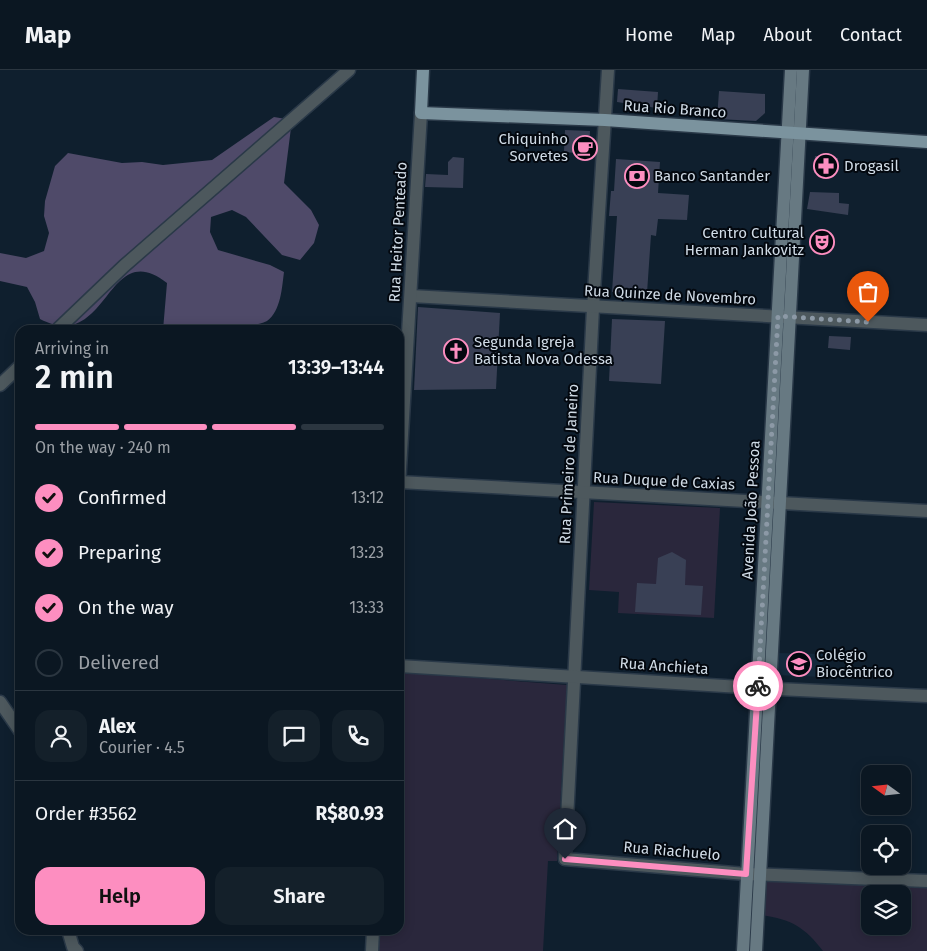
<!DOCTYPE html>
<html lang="en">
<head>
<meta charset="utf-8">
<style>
	:root { --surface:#0b1722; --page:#14202a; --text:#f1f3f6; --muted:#9a9fa5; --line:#2b3640; --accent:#fd8ec0 }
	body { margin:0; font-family:"Fira Sans",sans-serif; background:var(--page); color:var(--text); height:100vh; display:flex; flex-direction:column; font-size:19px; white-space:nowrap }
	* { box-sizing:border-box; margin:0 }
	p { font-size:16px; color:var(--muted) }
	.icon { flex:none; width:28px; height:28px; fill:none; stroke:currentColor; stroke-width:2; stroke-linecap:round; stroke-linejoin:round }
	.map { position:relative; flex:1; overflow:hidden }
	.sheet { position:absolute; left:15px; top:255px; width:389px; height:610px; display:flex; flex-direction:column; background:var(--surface); border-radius:15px; box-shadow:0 2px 12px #0003,0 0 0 1px var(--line) }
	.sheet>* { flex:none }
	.needle { width:32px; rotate:285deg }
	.tools { position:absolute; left:861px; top:695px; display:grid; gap:10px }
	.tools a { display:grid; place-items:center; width:50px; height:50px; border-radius:10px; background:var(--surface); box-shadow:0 2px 12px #0003,0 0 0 1px var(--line); font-size:25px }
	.pin { position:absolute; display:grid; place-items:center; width:42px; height:42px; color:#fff; margin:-51px -21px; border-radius:50% 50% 50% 0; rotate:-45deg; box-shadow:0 0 5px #0007 }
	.pin .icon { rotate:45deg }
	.courier { position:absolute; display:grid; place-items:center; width:50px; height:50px; margin:-25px; border:4px solid #fd8ec0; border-radius:50%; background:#fff; color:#222; box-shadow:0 1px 6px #0007 }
	.summary em { font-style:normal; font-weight:600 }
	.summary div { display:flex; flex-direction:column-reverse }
	.summary { display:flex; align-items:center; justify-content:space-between; height:85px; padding:0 20px }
	h1 { font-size:32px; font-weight:600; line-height:38px }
	.bar { display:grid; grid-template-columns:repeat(4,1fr); gap:8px 5px; align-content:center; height:60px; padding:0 20px }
	.bar i { height:6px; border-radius:4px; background:var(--line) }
	.bar .current { background:var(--accent) }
	.bar p { grid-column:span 4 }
	.line { display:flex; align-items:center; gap:12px; padding:0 20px; border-top:1px solid var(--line) }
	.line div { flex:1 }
	.round { display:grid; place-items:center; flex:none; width:52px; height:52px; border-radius:15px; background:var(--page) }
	ol { padding:0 20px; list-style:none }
	li { display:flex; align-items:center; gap:15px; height:55px }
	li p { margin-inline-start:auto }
	li .icon { padding:5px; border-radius:50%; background:var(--accent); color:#111; stroke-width:4 }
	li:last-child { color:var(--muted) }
	li i { width:28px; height:28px; border:2px solid var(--line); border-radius:50% }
	.action { display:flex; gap:10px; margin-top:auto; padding:10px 20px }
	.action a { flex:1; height:58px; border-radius:15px; background:var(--accent); color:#111; font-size:20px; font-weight:600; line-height:58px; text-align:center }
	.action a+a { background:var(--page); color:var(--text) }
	header { display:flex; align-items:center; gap:30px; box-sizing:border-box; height:70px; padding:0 25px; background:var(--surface); border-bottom:1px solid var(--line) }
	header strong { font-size:24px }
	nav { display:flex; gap:28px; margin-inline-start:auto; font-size:18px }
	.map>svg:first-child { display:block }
</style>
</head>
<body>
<header>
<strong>Map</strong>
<nav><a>Home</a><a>Map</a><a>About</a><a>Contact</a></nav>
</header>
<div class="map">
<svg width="927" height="881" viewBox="0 0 927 881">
	<rect width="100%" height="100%" fill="#0f1f2e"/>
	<polygon fill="#14293c" points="777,583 823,584 822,607 776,605"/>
	<g fill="#2a273c" fill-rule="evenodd">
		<polygon points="594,432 720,438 714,548 618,543 619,522 589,520"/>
		<polygon points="399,602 567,615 557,791 548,791 543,881 377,881 378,860 399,860"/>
		<path d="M763 808 927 818V881H823C805 857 791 849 761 845ZM870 824H902V856H870Z"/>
	</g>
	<path fill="#4f4a69" d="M274 47 292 50 284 113 311 140 319 155 314 173 300 190 282 185 246 147 232 140 211 147 210 162 218 180 270 195 284 202C282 217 281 241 267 251 259 255 252 254 245 260H163L167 213C106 165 109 285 40 249L35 232 27 217 0 211V183L26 188 44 181 49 163 44 146 45 131 55 96 68 83 122 93 142 92 163 95 212 90Z"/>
	<g fill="#394055">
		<polygon points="618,19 658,22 657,38 617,32"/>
		<polygon points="719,21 765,24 765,43 756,51 717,49"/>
		<polygon points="565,60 590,61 589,84 564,82"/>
		<polygon points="815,86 838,88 835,104 814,103"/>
		<polygon points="453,87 464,88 463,118 425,117 426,104 448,105 448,92"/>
		<polygon points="616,89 660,92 658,123 689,125 687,150 658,149 656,166 651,165 647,223 612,222 617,146 609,146 611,121 614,121"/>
		<polygon points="810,122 839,123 839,133 849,134 848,145 807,139"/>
		<polygon points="418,237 500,243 496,319 414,320"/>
		<polygon points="612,249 665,251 661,314 609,311"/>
		<polygon points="829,266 851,267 850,280 828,278"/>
		<polygon points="672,482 686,490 685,515 703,516 701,545 635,542 637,513 656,514 658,488"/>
	</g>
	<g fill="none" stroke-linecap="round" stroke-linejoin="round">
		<defs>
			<g id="street">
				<polyline points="608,0 593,238 565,789 746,804 927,811"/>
				<polyline points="411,226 927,255"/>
				<polyline points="57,260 124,196 349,0"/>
				<polyline points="0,315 20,296"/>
				<polyline points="399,412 927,441"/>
				<polyline points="399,416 421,43"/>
				<polyline points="399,596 757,618 927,626"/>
				<polyline points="0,632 20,661"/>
				<polyline points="68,860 73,877 77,881"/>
				<polyline points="372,881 373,860"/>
			</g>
			<g id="secondary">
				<polyline points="743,881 791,0"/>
				<polyline points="756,881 803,0"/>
			</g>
			<polyline id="primary" points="423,0 421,43 605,50 927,72"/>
		</defs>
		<use href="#street" stroke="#2a3948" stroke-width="15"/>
		<use href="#secondary" stroke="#2a3948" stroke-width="15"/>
		<use href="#primary" stroke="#2a3948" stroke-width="15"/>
		<use href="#street" stroke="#4d585d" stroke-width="12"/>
		<use href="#secondary" stroke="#677982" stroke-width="12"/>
		<use href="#primary" stroke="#7b939e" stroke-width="12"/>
	</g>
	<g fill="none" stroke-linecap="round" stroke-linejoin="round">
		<polyline stroke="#8c99a6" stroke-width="5" stroke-dasharray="0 9" points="758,616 778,246 868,252"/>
		<polyline stroke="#fd8ec0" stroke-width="6" points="565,789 746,804 758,616"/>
	</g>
	<defs>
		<symbol id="cafe-ring" viewBox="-11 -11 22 22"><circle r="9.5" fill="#03080f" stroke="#fd8ec0" stroke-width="1.5"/><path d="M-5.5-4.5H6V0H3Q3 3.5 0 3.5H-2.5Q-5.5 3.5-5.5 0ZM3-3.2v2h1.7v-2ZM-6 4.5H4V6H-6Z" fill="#fd8ec0"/></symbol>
		<symbol id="pharmacy-ring" viewBox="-11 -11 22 22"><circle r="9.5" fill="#03080f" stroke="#fd8ec0" stroke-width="1.5"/><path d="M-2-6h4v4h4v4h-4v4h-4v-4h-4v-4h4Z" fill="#fd8ec0"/></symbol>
		<symbol id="bank-ring" viewBox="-11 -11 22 22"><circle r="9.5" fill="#03080f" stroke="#fd8ec0" stroke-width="1.5"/><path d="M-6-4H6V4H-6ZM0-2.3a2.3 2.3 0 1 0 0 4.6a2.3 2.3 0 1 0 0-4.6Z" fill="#fd8ec0"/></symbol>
		<symbol id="theatre-ring" viewBox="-11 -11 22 22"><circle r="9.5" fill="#03080f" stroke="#fd8ec0" stroke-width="1.5"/><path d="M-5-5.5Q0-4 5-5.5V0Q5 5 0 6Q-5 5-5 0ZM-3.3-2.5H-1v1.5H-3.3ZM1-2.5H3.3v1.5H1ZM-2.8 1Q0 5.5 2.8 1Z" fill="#fd8ec0"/></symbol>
		<symbol id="church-ring" viewBox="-11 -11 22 22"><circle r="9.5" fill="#03080f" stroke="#fd8ec0" stroke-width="1.5"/><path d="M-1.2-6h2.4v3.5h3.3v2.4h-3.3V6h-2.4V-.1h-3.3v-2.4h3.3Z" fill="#fd8ec0"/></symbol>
		<symbol id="school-ring" viewBox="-11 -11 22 22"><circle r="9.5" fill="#03080f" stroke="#fd8ec0" stroke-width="1.5"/><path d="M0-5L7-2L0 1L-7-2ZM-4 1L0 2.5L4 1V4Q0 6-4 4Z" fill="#fd8ec0"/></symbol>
	</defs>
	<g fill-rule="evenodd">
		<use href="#cafe-ring" x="571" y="64" width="28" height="28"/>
		<use href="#pharmacy-ring" x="812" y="82" width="28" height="28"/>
		<use href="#bank-ring" x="623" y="92" width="28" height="28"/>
		<use href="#theatre-ring" x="808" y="158" width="28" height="28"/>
		<use href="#church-ring" x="442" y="267" width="28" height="28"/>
		<use href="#school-ring" x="785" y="580" width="28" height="28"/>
	</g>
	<g text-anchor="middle" stroke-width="4" stroke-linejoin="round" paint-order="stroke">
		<g font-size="15" fill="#d0dbe6" stroke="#03080f">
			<text transform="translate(675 39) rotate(4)" y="5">Rua Rio Branco</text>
			<text transform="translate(398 162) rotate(-87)" y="5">Rua Heitor Penteado</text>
			<text transform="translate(670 225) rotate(3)" y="5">Rua Quinze de Novembro</text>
			<text transform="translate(569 394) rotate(-87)" y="5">Rua Primeiro de Janeiro</text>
			<text transform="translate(664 411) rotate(3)" y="5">Rua Duque de Caxias</text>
			<text transform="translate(751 440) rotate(-87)" y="5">Avenida João Pessoa</text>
			<text transform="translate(664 596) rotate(4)" y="5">Rua Anchieta</text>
			<text transform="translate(672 781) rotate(5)" y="5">Rua Riachuelo</text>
		</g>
		<g font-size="15" fill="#d0dbe6" stroke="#03080f" text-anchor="start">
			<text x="568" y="74" text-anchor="end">Chiquinho<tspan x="568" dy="17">Sorvetes</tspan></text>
			<text x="844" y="101">Drogasil</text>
			<text x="654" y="111">Banco Santander</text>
			<text x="804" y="168" text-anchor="end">Centro Cultural<tspan x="804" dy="17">Herman Jankovitz</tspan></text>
			<text x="474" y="277">Segunda Igreja<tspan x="474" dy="17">Batista Nova Odessa</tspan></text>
			<text x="816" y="590">Colégio<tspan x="816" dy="17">Biocêntrico</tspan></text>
		</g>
	</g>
</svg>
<div class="tools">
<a><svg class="needle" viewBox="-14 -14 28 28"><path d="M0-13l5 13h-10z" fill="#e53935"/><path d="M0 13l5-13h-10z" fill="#9a9fa5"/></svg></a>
<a><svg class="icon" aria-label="locate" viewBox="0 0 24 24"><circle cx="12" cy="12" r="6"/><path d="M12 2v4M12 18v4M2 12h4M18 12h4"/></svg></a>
<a><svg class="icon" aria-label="layers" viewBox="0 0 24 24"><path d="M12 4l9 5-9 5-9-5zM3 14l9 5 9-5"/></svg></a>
</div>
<div class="pin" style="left:868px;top:252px;background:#ea580c"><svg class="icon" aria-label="bag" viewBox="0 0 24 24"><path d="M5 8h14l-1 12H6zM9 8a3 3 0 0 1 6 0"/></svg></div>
<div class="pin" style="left:565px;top:789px;background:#1f2937"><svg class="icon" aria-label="home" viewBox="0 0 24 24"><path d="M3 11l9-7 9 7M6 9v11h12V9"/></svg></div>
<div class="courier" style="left:758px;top:616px"><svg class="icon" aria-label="bike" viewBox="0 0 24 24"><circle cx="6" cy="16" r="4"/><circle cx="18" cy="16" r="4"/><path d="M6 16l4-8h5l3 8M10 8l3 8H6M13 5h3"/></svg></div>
<section class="sheet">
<div class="summary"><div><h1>2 min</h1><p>Arriving in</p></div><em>13:39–13:44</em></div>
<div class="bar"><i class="current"></i><i class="current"></i><i class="current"></i><i></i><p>On the way · 240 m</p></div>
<ol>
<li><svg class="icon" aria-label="check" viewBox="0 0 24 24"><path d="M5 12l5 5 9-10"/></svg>Confirmed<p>13:12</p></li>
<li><svg class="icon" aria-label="check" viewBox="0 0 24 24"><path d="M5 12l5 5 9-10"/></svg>Preparing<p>13:23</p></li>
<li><svg class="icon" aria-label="check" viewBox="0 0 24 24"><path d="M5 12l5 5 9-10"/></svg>On the way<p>13:33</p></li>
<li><i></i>Delivered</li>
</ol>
<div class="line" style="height:90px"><a class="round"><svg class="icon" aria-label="person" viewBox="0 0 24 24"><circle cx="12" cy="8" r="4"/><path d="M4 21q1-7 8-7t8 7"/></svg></a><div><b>Alex</b><p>Courier · 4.5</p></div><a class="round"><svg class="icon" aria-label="chat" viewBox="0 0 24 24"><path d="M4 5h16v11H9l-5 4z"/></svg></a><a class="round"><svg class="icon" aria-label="phone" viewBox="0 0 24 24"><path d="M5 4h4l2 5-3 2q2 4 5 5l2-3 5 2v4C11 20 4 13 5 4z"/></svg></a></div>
<div class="line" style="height:65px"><div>Order #3562</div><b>R$80.93</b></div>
<div class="action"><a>Help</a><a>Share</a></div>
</section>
</div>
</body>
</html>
